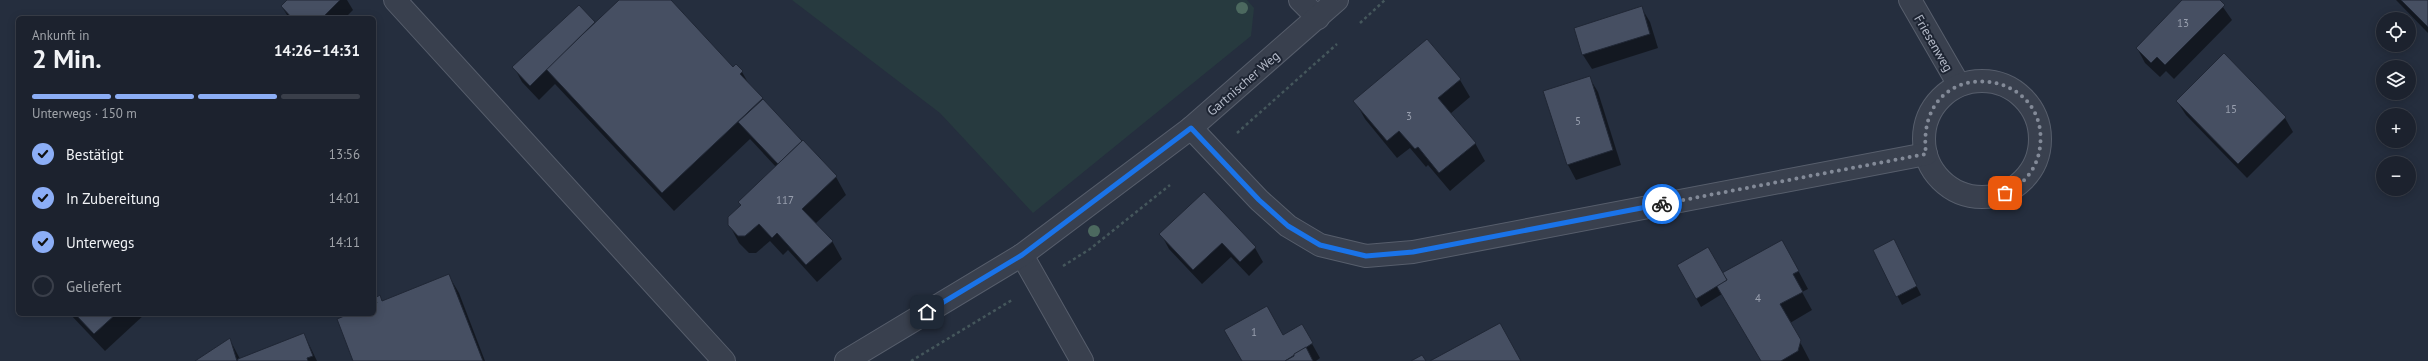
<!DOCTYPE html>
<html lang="de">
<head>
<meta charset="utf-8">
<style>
	:root { --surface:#1c222e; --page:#252a36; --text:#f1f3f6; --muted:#a0a4aa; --line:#3a3f4a; --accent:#8caef6 }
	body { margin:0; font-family:"PT Sans",sans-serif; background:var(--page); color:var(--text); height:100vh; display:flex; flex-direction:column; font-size:15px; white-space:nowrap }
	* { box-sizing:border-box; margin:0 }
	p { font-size:13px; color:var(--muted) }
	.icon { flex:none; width:22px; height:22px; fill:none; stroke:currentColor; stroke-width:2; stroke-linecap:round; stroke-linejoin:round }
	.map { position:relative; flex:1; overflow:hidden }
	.drawer { position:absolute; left:16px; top:16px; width:360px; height:300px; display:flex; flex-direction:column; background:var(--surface); border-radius:6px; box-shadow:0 2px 10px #0003,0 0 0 1px var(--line) }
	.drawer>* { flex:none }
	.fabs { position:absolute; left:2376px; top:12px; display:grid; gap:8px }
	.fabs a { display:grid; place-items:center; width:40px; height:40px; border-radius:50%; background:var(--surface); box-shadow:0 2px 10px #0003,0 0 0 1px var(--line); font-size:20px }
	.pin { position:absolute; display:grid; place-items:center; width:34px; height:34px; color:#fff; margin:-17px; border-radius:8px; box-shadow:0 2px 6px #0006 }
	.courier { position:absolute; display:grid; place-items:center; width:40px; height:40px; margin:-20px; border:3px solid #1a73e8; border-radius:50%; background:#fff; color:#222; box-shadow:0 1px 5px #0007 }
	.summary em { font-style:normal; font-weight:700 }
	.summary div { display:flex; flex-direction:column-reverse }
	.summary { display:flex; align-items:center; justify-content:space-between; height:68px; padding:0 16px }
	h1 { font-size:26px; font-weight:700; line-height:30px }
	.bar { display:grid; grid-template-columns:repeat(4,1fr); gap:6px 4px; align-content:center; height:48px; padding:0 16px }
	.bar i { height:5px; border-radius:3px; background:var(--line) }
	.bar .selected { background:var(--accent) }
	.bar p { grid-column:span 4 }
	ol { padding:0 16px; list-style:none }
	li { display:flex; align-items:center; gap:12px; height:44px }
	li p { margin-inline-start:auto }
	li .icon { padding:4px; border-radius:50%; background:var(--accent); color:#111; stroke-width:4 }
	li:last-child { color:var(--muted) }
	li i { width:22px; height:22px; border:2px solid var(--line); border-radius:50% }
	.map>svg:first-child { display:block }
</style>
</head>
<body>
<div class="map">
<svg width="2428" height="361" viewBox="0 0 2428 361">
	<rect width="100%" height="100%" fill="#252e3e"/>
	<polygon fill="#273a3f" points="792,0 1247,0 1254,8 1251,36 1033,213 940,113"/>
	<g fill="#0007">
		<polygon points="289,0 347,0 353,10 345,18 289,18 282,7"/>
		<polygon points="620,0 669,0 733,68 742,72 750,86 764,102 836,177 846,195 815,224 832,241 842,259 817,282 788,250 783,255 770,241 756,253 749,253 739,243 729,224 741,205 776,167 750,139 674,211 555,84 539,100 522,82 514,67 579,7 595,24"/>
		<polygon points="2184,0 2218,0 2232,20 2174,79 2166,71 2160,77 2145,63 2137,48"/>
		<polygon points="2396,0 2428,0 2428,33"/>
		<polygon points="1641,7 1650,22 1658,48 1592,69 1583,55"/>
		<polygon points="1589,77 1598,92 1621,165 1576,180 1568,165 1544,91"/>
		<polygon points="1460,80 1470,97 1450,114 1475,143 1485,161 1450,191 1428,165 1426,167 1410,148 1397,158 1365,119 1355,101"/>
		<polygon points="2177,101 2285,118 2293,132 2247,178 2186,115"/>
		<polygon points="1161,234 1255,248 1263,262 1249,276 1231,257 1202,284 1169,249"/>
		<polygon points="1898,249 1921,295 1902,305 1874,250"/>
		<polygon points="1792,259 1808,289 1802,292 1812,310 1790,323 1810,361 1762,361 1722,294 1701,307 1678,265 1722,274"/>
		<polygon points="449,276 459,293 485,361 354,361 352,314 374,314 374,305"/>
		<polygon points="70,314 145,314 105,351"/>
		<polygon points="1302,326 1320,358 1316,361 1243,361"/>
		<polygon points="304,334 317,361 197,361 230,340 240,359"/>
	</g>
	<g fill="#464f62" stroke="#202735">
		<polygon points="287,0 340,0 322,18 292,18 281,6"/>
		<polygon points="619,0 671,0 733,67 736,64 743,71 740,74 763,98 662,193 546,69"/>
		<polygon points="2182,0 2220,0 2225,5 2165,65 2157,57 2151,63 2136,48"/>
		<polygon points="2401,0 2428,0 2428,27"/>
		<polygon points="579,5 595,22 530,86 512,67"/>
		<polygon points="1642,6 1650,34 1582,55 1574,28"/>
		<polygon points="1427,39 1461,79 1438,98 1476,143 1439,173 1418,147 1415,149 1399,131 1387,141 1353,101"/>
		<polygon points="2224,53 2286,117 2238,164 2176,101"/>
		<polygon points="1590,76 1613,150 1567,165 1543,91"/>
		<polygon points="763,99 802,141 778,164 738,122"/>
		<polygon points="803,140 837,176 802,209 833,241 806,265 777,233 772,238 759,224 745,236 738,236 728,225 728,217 741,205 738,202"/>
		<polygon points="1204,192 1256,247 1240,262 1222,243 1193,270 1159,234"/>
		<polygon points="1894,239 1917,286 1896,297 1873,250"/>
		<polygon points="1782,240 1799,271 1793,274 1803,292 1780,304 1801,340 1798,351 1781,361 1761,361 1716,285 1727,280 1722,273"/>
		<polygon points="1708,247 1727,280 1696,299 1677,265"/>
		<polygon points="449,274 483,361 353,361 337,319 349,314 374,314 374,304 377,303 375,298 380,295 382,301"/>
		<polygon points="1267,306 1283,335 1302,324 1313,343 1285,361 1242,361 1224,330"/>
		<polygon points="75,314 116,314 94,334"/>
		<polygon points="1500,323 1521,361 1430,361"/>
		<polygon points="304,333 313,356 307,358 308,361 237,361 238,359"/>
		<polygon points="230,338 237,361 195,361"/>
		<polygon points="1306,347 1313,361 1285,361 1294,356 1294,354"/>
		<polygon points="1422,355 1426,361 1411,361"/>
	</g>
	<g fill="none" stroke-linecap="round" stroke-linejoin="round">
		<defs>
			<g id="minor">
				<polyline points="395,0 724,361"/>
				<polyline points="1300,0 1318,18"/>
				<polyline points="1910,0 1959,85"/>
				<circle cx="1982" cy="139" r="58"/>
				<polyline points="1191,128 1259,200 1288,226 1320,245 1366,256 1413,252 1926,154"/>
				<polyline points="1022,255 1082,361"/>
				<polyline points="846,361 1022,255 1191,128 1337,0"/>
			</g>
		</defs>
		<use href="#minor" stroke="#575e6c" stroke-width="24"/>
		<g stroke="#45575c" stroke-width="2.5" stroke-dasharray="3 3" stroke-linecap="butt">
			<polyline points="1360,23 1385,0"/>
			<polyline points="1237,133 1337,44"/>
			<polyline points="1063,266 1090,249 1170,185"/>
			<polyline points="911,361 1012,300"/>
		</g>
		<use href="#minor" stroke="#39404e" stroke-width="22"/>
	</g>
	<g fill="#4c695f">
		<circle cx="1242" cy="8" r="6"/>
		<circle cx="1094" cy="231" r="6"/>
	</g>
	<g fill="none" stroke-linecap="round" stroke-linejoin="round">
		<path stroke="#838a98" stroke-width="4" stroke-dasharray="0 7.2" d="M1662 204 1926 154C1914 50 2057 65 2039 153 2035 171 2022 186 2005 193"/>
		<polyline stroke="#1a73e8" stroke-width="5" points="927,312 1022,255 1191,128 1259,200 1288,226 1320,245 1366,256 1413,252 1662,204"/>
	</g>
	<g text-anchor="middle" stroke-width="4" stroke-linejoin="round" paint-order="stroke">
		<g font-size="11" fill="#99a0af">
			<text x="2183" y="27">13</text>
			<text x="2231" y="113">15</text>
			<text x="1409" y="120">3</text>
			<text x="1578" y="125">5</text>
			<text x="785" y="204">117</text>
			<text x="1758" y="302">4</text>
			<text x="1254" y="336">1</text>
		</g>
		<g font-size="13" fill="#b5bbc9" stroke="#1e2533">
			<text transform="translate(1934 43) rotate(60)" y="5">Friesenweg</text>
			<text transform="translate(1243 83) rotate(-41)" y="5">Gartnischer Weg</text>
		</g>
	</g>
</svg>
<div class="fabs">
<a><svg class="icon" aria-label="locate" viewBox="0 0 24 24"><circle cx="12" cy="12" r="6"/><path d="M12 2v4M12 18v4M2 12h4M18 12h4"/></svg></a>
<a><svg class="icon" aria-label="layers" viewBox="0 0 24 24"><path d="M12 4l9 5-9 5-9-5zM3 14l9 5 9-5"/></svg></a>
<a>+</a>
<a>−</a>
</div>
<div class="pin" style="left:2005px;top:193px;background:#ea580c"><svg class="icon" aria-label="bag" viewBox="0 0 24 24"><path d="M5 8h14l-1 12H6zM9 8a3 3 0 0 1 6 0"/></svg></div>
<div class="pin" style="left:927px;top:312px;background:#1f2937"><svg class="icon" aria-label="home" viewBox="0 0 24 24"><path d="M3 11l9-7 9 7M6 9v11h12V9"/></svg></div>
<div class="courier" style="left:1662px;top:204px"><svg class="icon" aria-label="bike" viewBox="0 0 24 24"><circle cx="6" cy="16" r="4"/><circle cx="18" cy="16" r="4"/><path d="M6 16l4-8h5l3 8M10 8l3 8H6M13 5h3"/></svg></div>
<section class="drawer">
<div class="summary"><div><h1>2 Min.</h1><p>Ankunft in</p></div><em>14:26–14:31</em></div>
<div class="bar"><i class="selected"></i><i class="selected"></i><i class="selected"></i><i></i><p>Unterwegs · 150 m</p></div>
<ol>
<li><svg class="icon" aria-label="check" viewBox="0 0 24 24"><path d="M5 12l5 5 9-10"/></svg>Bestätigt<p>13:56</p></li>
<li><svg class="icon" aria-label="check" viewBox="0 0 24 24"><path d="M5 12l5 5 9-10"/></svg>In Zubereitung<p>14:01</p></li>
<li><svg class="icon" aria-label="check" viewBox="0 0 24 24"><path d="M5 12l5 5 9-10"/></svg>Unterwegs<p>14:11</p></li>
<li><i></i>Geliefert</li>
</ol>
</section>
</div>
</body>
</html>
